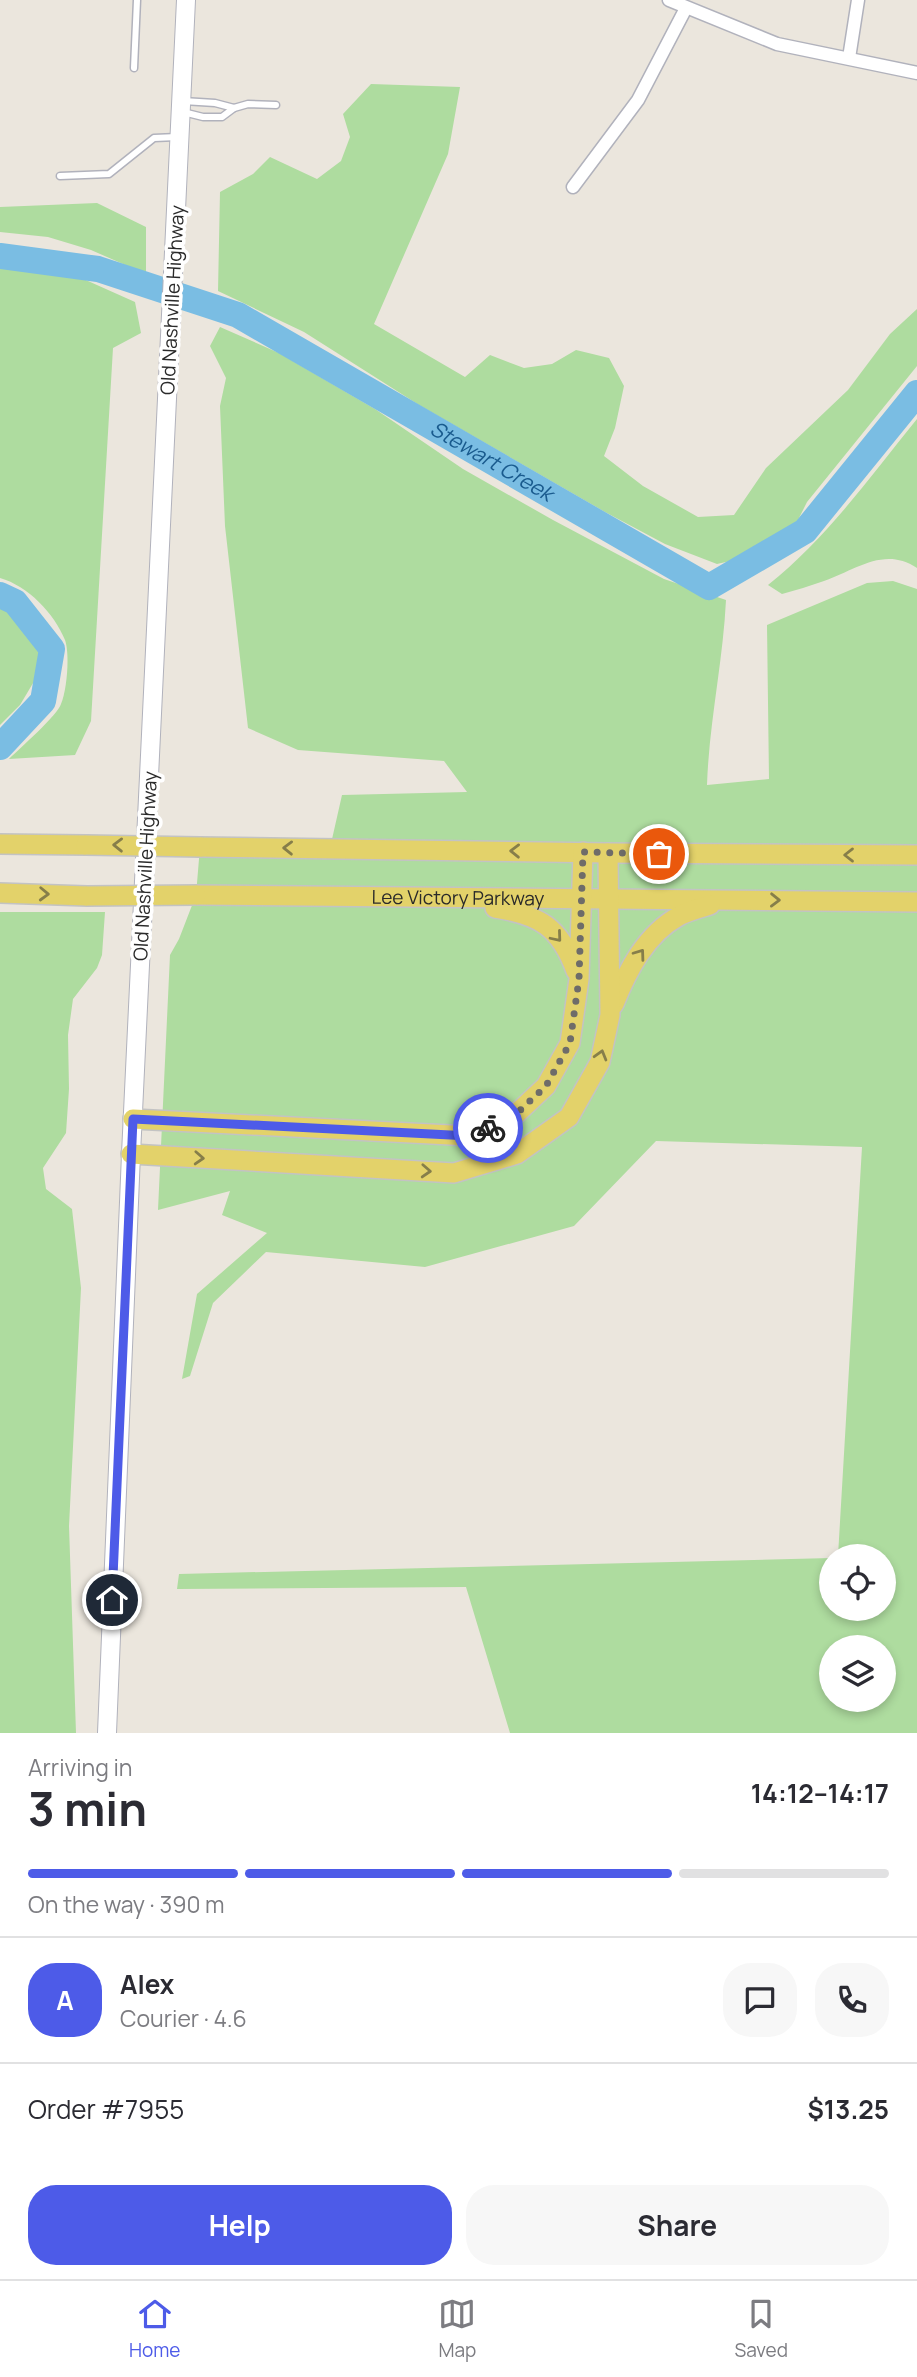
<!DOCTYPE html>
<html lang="en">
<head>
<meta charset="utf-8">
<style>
	:root { --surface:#fff; --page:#f7f7f7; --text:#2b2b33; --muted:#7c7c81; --line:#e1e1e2; --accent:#4d5be8 }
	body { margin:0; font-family:Manrope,sans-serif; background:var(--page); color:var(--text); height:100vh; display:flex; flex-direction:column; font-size:26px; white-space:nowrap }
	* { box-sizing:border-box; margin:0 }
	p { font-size:23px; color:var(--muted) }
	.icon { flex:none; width:38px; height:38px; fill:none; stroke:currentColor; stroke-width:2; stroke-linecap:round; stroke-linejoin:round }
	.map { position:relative; height:1733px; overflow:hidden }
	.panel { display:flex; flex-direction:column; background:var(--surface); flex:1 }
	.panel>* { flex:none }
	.fabs { position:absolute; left:819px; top:1544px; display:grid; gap:14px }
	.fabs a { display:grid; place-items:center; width:77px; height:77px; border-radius:50%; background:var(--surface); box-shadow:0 4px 10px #0003; font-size:35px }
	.pin { position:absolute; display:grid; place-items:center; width:60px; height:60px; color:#fff; margin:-30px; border:4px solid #fff; border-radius:50%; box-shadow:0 2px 7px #0007 }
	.courier { position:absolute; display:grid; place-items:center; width:70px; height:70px; margin:-35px; border:5px solid #4d5be8; border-radius:50%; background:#fff; color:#222; box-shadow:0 2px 9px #0007 }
	.summary em { font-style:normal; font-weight:700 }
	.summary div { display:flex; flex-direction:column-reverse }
	.summary { display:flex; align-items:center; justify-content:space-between; height:119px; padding:0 28px }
	h1 { font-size:46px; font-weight:700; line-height:52px }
	.bar { display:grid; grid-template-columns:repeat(4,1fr); gap:10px 7px; align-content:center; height:84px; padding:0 28px }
	.bar i { height:9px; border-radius:5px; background:var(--line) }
	.bar .active { background:var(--accent) }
	.bar p { grid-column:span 4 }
	.line { display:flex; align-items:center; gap:18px; padding:0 28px; border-top:2px solid var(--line) }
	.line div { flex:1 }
	.round { display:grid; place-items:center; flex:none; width:74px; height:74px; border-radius:28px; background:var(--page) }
	.primary-button { display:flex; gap:14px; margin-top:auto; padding:14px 28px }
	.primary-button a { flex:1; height:80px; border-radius:28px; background:var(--accent); color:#fff; font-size:28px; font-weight:700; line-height:80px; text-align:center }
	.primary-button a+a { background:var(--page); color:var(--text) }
	.menu { display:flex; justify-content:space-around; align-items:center; height:98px; border-top:2px solid var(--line); background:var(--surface); font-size:19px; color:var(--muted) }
	.menu a { display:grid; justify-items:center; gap:4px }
	.menu .active { color:var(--accent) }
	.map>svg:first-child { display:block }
</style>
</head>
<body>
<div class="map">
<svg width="917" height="1733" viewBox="0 0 917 1733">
	<rect width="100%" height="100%" fill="#ebe6dd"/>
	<g fill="#aedc9f" fill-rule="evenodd">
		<polygon points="371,84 460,87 448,154 374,324 465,377 490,355 524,368 552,364 576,350 609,358 624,386 615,428 604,456 643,486 698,517 734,515 766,468 848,390 890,334 917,309 917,366 807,502 795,526 748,557 717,564 665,544 605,512 419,405 304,332 218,291 220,192 253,174 270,157 317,179 341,161 350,137 343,114"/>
		<polygon points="97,203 146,227 146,274 91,250 48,237 0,232 0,207"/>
		<path d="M0 266 79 277 135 302 141 333 113 348 91 721 75 755 9 759C19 749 58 715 61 704 67 690 70 654 65 640 54 613 28 586 0 578Z"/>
		<path d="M220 327 279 353 375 409 463 469 553 520 664 579 726 600C723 662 709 723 707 785L769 779 767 625 867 583 893 581 917 589V1733H510L466 1587 177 1589 179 1574 831 1558V1608H884V1556H838L862 1147 656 1141 574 1226 425 1267 266 1252 213 1303 190 1376 182 1379 197 1294 267 1233 222 1215 230 1191 158 1210 170 955 179 939 196 895 200 847 330 848 342 795 467 792 444 761 298 750 248 728 225 526 220 406 226 378 210 346ZM831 1647H884V1699H831Z"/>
		<path d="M917 419V568C884 546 856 570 824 581 810 586 796 590 782 594L768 585C827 538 870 477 917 419Z"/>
		<polygon points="0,606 10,609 39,644 39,673 20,705 0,725"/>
		<polygon points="0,912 105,912 102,955 97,968 73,999 68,1035 69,1089 66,1133 43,1168 46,1189 72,1209 81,1288 69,1526 76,1733 0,1733"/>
	</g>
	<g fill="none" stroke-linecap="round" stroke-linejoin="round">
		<g stroke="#7abde3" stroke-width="26">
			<path id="s1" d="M0 256 98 269 238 315 709 587 805 531 917 393"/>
			<polyline points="0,595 15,602 52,649 43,701 0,747"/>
		</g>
		<defs>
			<g id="lane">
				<polyline points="134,68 137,0"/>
				<polyline points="183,101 215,103 234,108"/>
				<polyline points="183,112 203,117 222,117 234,108 248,104 276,105"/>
				<polyline points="60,176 109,174 154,138 177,137"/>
			</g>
			<g id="street">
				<polyline points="669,0 777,44 917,73"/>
				<polyline points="849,58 858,0"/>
				<polyline points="573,187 638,100 686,8"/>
			</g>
			<polyline id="secondary" points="107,1733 131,1154 186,0"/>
			<g id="primary">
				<polyline points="0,844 86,845"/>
				<polyline points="200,847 608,853 917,855"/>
				<polyline points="0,893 87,896"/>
				<path id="s2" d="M196 895 917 902"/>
				<path d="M495 908C540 915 560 927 576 971"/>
				<path d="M614 1004C627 971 646 934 679 916 688 911 700 908 710 905"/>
				<polyline points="133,1119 470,1136 514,1116 546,1086 570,1043 579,979 583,852"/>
				<polyline points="131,1154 454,1173 517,1154 569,1117 600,1062 610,1015 608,853"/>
			</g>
		</defs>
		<use href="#lane" stroke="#b1b2bc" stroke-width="9"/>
		<use href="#street" stroke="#b1b2bc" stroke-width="15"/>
		<use href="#secondary" stroke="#b1b2bc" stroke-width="20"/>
		<use href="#primary" stroke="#c3c3c3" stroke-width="22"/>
		<use href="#lane" stroke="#fff" stroke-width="6"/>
		<use href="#street" stroke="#fff" stroke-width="12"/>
		<use href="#secondary" stroke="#fff" stroke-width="18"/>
		<use href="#primary" stroke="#e3d26a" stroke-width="19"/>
		<defs>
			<g id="primary-bridge">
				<polyline points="86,845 200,847"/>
				<polyline points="87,896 196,895"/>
			</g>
		</defs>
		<use href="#primary-bridge" stroke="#c3c3c3" stroke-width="22" stroke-linecap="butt"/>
		<use href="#primary-bridge" stroke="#e3d26a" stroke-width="19"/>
	</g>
	<defs><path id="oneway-chevron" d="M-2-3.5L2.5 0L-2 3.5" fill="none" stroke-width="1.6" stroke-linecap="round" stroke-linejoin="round" transform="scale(1.75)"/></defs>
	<g stroke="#867e4a">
		<use href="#oneway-chevron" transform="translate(118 845) rotate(-179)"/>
		<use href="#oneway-chevron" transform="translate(288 848) rotate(-179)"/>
		<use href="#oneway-chevron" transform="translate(515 851) rotate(-179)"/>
		<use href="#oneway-chevron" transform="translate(849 855) rotate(-180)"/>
		<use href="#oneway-chevron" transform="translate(44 894) rotate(2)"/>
		<use href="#oneway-chevron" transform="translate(775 900) rotate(1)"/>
		<use href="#oneway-chevron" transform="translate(557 937) rotate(50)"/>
		<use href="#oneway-chevron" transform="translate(640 954) rotate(-54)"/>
		<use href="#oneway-chevron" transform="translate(601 1055) rotate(-74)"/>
		<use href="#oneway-chevron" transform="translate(199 1158) rotate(3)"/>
		<use href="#oneway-chevron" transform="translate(426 1171) rotate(3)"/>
	</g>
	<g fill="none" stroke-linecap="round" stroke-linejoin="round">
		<polyline stroke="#6e6c69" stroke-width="7" stroke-dasharray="0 12.6" points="488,1128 514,1116 546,1086 570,1043 579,979 583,852 659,854"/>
		<polyline stroke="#4d5be8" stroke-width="9" points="112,1600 133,1119 470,1136 488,1128"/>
	</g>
	<g text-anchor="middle" stroke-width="7" stroke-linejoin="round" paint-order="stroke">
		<g font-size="19" fill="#2a2a2a" stroke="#fff">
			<text transform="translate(172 300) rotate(-87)" y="7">Old Nashville Highway</text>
			<text transform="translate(145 866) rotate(-87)" y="7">Old Nashville Highway</text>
			<text dy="7" stroke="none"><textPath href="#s2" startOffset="262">Lee Victory Parkway</textPath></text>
		</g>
		<g font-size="21" font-style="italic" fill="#1a5b8e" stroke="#fff">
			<text dy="7" stroke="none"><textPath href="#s1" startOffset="539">Stewart Creek</textPath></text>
		</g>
	</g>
</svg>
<div class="fabs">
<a><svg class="icon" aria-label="locate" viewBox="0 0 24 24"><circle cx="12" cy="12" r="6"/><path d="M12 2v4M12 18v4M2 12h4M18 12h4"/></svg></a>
<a><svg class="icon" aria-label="layers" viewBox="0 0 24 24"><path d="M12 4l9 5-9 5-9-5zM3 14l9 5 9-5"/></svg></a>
</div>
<div class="pin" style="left:659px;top:854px;background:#ea580c"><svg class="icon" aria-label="bag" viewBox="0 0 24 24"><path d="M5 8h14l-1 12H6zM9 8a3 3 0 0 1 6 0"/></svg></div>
<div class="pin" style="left:112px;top:1600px;background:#1f2937"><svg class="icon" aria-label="home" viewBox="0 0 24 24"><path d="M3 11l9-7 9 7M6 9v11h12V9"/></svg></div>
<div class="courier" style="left:488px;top:1128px"><svg class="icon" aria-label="bike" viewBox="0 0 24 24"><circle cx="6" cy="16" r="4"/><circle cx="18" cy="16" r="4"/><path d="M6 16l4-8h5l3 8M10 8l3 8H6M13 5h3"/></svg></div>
</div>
<section class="panel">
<div class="summary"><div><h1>3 min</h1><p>Arriving in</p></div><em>14:12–14:17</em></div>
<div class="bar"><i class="active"></i><i class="active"></i><i class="active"></i><i></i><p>On the way · 390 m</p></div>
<div class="line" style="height:126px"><b class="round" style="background:var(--accent);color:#fff">A</b><div><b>Alex</b><p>Courier · 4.6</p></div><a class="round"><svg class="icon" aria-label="chat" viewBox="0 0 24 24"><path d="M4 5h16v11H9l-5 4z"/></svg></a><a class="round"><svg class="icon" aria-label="phone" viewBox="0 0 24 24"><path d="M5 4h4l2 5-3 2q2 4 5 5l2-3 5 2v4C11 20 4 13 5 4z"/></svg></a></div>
<div class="line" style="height:91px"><div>Order #7955</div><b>$13.25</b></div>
<div class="primary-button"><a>Help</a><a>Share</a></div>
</section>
<nav class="menu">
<a class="active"><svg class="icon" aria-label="home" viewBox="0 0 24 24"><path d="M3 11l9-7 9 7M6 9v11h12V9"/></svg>Home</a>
<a><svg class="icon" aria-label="map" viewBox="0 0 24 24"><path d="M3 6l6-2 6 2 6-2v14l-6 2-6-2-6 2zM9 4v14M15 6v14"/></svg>Map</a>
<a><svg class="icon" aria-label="saved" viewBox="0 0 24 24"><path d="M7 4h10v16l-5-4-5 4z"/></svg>Saved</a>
</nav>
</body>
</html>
